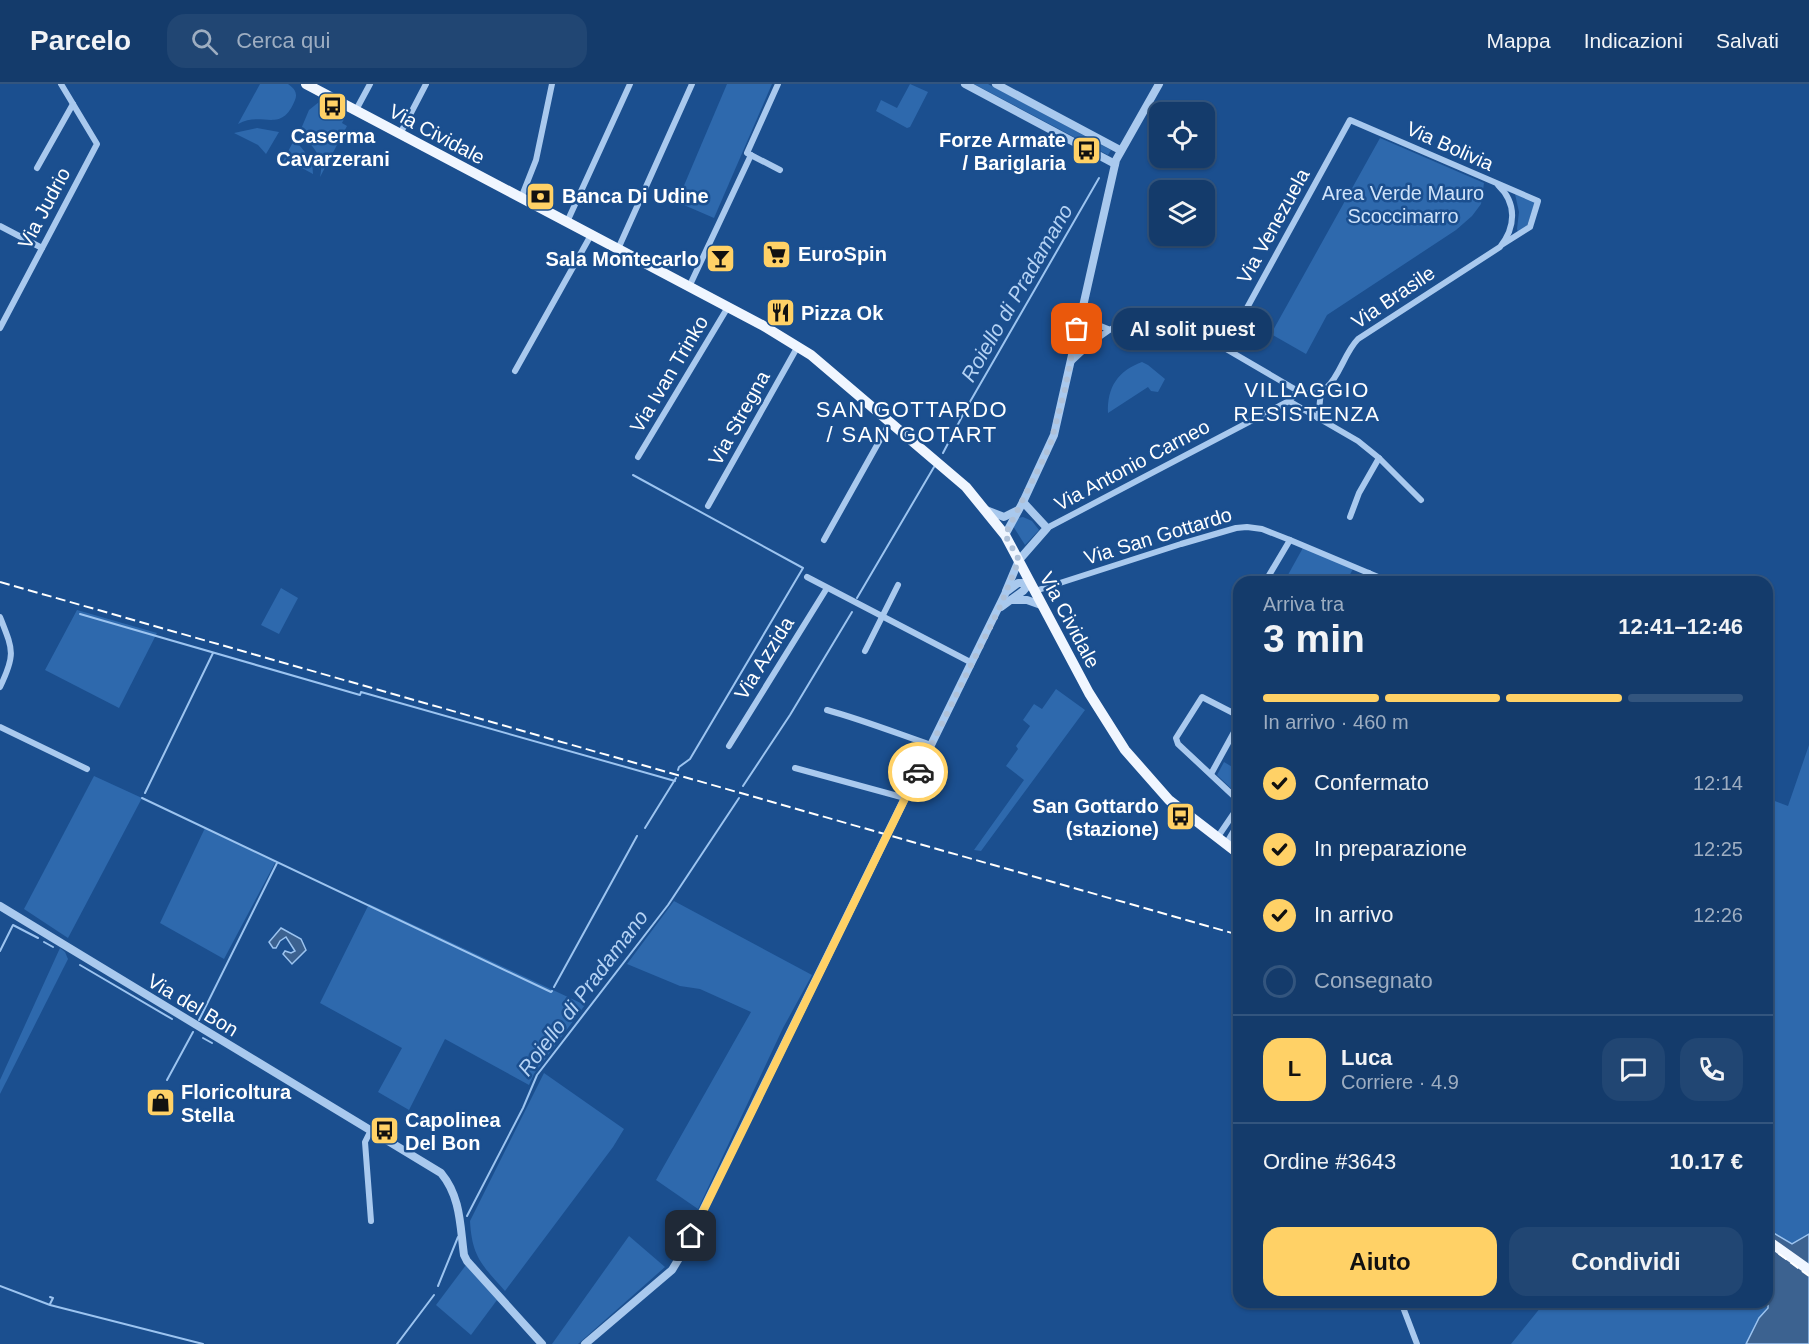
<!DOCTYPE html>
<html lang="it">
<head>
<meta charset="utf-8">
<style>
	:root { --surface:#143b6b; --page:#214673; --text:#f1f3f6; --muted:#9dadc1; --line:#33557e; --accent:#ffd166 }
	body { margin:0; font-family:Helvetica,sans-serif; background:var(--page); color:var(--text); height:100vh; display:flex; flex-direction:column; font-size:22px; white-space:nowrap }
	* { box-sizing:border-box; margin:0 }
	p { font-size:20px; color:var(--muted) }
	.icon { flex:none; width:33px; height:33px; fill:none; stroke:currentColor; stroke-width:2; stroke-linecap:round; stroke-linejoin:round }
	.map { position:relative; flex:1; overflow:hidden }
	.drawer { position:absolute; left:1233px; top:492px; width:540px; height:732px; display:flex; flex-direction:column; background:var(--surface); border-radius:18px; box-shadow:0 2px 4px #0004,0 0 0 2px var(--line) }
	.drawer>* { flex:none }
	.buttons { position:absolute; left:1149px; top:18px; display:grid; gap:12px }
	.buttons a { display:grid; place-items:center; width:66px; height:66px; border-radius:12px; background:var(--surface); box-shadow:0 2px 4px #0004,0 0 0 2px var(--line); font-size:30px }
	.pin { position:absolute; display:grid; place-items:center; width:51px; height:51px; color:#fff; margin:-26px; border-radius:12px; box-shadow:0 3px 9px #0006 }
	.courier { position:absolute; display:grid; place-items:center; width:60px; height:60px; margin:-30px; border:4px solid #ffd166; border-radius:50%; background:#fff; color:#222; box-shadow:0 2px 8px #0007 }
	.bubble { position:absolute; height:42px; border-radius:18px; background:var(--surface); box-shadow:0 2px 4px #0004,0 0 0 2px var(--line); font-size:20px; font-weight:700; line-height:42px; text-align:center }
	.headline em { font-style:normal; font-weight:700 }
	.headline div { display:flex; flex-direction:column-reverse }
	.headline { display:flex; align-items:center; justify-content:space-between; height:102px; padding:0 30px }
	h1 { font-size:39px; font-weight:700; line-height:45px }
	.bar { display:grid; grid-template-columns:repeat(4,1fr); gap:9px 6px; align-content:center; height:72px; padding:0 30px }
	.bar i { height:8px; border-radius:4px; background:var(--line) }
	.bar .on { background:var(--accent) }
	.bar p { grid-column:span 4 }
	.line { display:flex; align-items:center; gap:15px; padding:0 30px; border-top:2px solid var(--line) }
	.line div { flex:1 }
	.round { display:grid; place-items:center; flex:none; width:63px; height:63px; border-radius:18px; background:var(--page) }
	ol { padding:0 30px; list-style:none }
	li { display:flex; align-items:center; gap:18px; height:66px }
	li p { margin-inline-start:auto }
	li .icon { padding:6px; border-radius:50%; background:var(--accent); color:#111; stroke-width:4 }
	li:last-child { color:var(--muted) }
	li i { width:33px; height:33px; border:3px solid var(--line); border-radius:50% }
	.action { display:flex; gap:12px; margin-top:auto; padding:12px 30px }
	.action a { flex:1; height:69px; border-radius:18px; background:var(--accent); color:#111; font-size:24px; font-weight:700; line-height:69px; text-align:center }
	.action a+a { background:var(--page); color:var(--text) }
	header { display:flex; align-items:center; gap:36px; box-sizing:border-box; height:84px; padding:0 30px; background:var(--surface); border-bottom:2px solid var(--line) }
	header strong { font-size:28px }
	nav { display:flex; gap:33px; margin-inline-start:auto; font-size:21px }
	.search { width:420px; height:54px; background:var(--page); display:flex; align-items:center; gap:15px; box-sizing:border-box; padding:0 21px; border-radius:18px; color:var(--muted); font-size:22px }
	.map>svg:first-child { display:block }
</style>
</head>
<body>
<header>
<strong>Parcelo</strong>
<div class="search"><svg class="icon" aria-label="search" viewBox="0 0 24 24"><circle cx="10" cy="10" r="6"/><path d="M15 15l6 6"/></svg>Cerca qui</div>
<nav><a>Mappa</a><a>Indicazioni</a><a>Salvati</a></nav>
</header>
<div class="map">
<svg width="1809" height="1260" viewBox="0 0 1809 1260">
	<rect width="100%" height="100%" fill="#1b4f8f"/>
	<g fill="#2e69ad">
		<path d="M260 0H288C294 4 298 9 295 16 281 51 263 26 238 40Z"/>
		<polygon points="727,0 772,0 714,134 677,118"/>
		<polygon points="910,0 928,8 910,43 907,44 876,27 881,16 897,24"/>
		<polygon points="974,0 988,0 1111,66 1108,71"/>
		<path d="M319 18 346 31 342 39 347 42 320 93C326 70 310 64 301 45L309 26Z"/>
		<polygon points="257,44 279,48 266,70 258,61 234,49"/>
		<polygon points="1380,54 1484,99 1481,120 1472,132 1456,146 1327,231 1306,270 1271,250"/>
		<polygon points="296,57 312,77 313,90 291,78 282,79 293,58"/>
		<polygon points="1515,110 1535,118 1527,142 1518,148 1517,145 1519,128"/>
		<path d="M1142 278 1148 281 1165 295 1158 308 1151 307 1148 303 1108 329C1107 303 1118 287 1142 278Z"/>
		<polygon points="1023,433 1032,437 1039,446 1025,461 1013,442 1018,434"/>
		<polygon points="1304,462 1354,483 1346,498 1284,498"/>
		<polygon points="281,504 298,514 279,550 261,541"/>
		<polygon points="77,526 157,549 119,624 45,586"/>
		<polygon points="1056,605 1085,626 981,767 974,766 1024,696 1006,682 1018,665 1016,662 1030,642 1023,636 1034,620 1042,625"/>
		<polygon points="1809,661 1809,1150 1792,1160 1767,1145 1767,714 1788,722"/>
		<polygon points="1224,678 1239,687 1239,712 1217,691"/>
		<polygon points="94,692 142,714 68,854 24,825"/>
		<polygon points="205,744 276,777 224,875 160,839"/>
		<polygon points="674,817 812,891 783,944 698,1125 656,1096 751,928 700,905 680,902 627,880"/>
		<polygon points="369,820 585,921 534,990 529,1001 445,955 409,1026 378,1008 402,964 320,919"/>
		<polygon points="60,864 65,868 68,875 0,1010 0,996"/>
		<path d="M544 989 624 1045 613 1063 505 1207C482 1181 472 1173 470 1137Z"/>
		<polygon points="629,1152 665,1183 578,1260 552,1260"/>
		<polygon points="466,1181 497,1216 471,1251 436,1221"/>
		<polygon points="1767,1208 1769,1210 1767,1224 1759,1234 1746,1260 1511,1260 1545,1218 1767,1218"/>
	</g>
	<g fill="#3c6290" stroke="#9cc4f0" stroke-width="1.5">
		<polygon points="281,844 301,855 306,866 292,880 283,870 285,867 291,869 295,867 286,853 280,857 276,864 273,864 269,858"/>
		<polygon points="1767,1145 1792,1160 1809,1150 1809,1260 1746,1260 1759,1234 1768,1224"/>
	</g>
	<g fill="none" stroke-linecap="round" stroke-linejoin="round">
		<g stroke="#9cc4f0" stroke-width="2">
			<polyline points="943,369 967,323 1099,94"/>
			<polyline points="633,391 803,484 690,675 679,683 678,686"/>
			<polyline points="857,514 934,383"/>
			<polyline points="80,530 360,611 361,608 675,697"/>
			<polyline points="743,702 790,631 852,528"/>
			<polyline points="145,709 213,569"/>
			<polyline points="142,714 551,908 552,907"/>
			<polyline points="645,744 676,694"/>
			<polyline points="44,858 53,863"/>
			<polyline points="0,867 13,841 38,854"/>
			<polyline points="80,881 172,935"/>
			<polyline points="554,903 637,752"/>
			<polyline points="199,936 277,779"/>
			<polyline points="203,954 212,959"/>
			<polyline points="167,996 193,948"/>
			<polyline points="467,1132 523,1024 537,991 668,821 739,714"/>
			<polyline points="0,1202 50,1221 203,1260"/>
			<polyline points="438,1202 458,1153"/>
			<polyline points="50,1220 53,1214 50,1213"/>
			<polyline points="397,1260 434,1211"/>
		</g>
		<g stroke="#a9c9ee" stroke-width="6">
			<polyline points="778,0 747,69 780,86"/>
			<polyline points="356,26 370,0"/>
			<polyline points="400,50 426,0"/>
			<polyline points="37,84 73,20"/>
			<polyline points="521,114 536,76 552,0"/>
			<polyline points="567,138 630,0"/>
			<polyline points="0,142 42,164"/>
			<polyline points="618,165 692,0"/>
			<polyline points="689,203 751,71"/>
			<polyline points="1082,225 1093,239 1108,245"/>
			<polyline points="0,244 97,60 61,0"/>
			<polyline points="1093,258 1083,259 1077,251 1077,245 1093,239"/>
			<polyline points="1225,264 1350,36 1538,117 1530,143 1503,160"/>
			<path d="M1071 278C1115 237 1138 219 1197 248L1298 307C1336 321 1338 275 1358 255L1500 163C1516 143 1517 119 1498 101"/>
			<polyline points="515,287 591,151"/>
			<polyline points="1289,317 1358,357 1379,374 1421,416"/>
			<polyline points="1318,334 1321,308"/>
			<polyline points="638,373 728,223"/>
			<polyline points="708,422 798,262"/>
			<polyline points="1350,433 1359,409 1379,374"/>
			<polyline points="1047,444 1289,317 1298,307"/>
			<polyline points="824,456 890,338"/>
			<polyline points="807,493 972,579"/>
			<polyline points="1265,498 1290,456"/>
			<polyline points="1364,498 1369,489"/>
			<polyline points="1035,507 1181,460 1236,444 1247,443 1262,445 1290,456 1390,498"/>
			<path d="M0 533C13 566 16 570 0 603"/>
			<polyline points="865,567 898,501"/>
			<path d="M827 626C863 636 896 649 931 661"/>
			<polyline points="1239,632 1202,613 1176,654 1178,660 1239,717"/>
			<polyline points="0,643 87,685"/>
			<polyline points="729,662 827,504"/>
			<polyline points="795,684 905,714"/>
			<polyline points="1211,690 1239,639"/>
			<polyline points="1217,754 1234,729 1239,725"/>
			<polyline points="1226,760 1239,738"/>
			<polyline points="371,1046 365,1058 371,1137"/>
			<polyline points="1401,1218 1417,1260"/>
		</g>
		<g stroke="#a9c9ee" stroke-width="8">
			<polyline points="965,0 1115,80"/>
			<polyline points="996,0 1120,66"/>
			<polyline points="986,426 1004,433 1018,426"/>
			<polyline points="1005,451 1023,418 1054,351 1116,76 1159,0"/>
			<polyline points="1006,507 1019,476 1047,444 1023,418"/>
			<polyline points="1011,516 1027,516 1041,521"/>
			<polyline points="1001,523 1023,507 1030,499"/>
			<path d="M0 822 441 1089C461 1113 460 1142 464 1171L467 1177 542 1260"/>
			<polyline points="585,1260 672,1186 681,1171 1006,508 1018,499 1030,499"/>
		</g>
		<g stroke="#f0f6ff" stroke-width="10">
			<polyline points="306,0 762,241 811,271 966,403 1005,451 1089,609 1125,666 1169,716 1239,770"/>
			<polyline points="1767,1156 1809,1186"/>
		</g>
		<g stroke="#fff" stroke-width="2" stroke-dasharray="10 4.5" stroke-linecap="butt">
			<polyline points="0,498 1239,851"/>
			<polyline points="1767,1161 1809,1192"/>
		</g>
	</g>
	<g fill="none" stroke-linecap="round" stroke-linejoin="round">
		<polyline stroke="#afc1d8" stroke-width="6" stroke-dasharray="0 10.8" points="918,688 999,525 1019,476 1005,451 1050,362 1065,305 1077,245"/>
		<polyline stroke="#ffd166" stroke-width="8" points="691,1152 918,688"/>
	</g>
	<defs>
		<symbol id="bus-square" viewBox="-11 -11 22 22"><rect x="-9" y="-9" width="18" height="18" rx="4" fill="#ffd166" stroke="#1b4f8f"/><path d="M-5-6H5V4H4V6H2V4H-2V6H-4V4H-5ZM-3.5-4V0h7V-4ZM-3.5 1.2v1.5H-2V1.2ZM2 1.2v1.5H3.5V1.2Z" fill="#111"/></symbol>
		<symbol id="bank-square" viewBox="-11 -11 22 22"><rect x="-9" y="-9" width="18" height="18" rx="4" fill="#ffd166" stroke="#1b4f8f"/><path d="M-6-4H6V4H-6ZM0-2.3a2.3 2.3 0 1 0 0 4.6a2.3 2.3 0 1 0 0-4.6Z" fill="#111"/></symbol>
		<symbol id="supermarket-square" viewBox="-11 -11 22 22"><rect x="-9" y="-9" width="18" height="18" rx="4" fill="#ffd166" stroke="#1b4f8f"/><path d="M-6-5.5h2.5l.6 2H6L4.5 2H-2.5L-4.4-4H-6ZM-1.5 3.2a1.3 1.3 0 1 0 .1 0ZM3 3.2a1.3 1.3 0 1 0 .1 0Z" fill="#111"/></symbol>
		<symbol id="bar-square" viewBox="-11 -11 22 22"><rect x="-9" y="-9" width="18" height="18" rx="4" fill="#ffd166" stroke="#1b4f8f"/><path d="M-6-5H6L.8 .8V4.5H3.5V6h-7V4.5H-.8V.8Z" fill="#111"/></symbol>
		<symbol id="restaurant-square" viewBox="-11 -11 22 22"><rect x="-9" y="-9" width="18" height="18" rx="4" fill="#ffd166" stroke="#1b4f8f"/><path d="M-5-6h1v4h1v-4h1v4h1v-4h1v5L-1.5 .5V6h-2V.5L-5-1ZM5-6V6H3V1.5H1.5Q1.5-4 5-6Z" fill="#111"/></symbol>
		<symbol id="shop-square" viewBox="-11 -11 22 22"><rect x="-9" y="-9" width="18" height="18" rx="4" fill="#ffd166" stroke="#1b4f8f"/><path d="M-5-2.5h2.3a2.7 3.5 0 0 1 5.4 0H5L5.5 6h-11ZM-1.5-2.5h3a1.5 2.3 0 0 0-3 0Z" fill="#111"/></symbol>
	</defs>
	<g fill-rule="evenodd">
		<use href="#bus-square" x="316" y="6" width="33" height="33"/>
		<use href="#bus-square" x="1070" y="50" width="33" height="33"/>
		<use href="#bank-square" x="524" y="96" width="33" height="33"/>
		<use href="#supermarket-square" x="760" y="154" width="33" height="33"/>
		<use href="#bar-square" x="704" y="158" width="33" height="33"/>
		<use href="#restaurant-square" x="764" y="212" width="33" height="33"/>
		<use href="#bus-square" x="1164" y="716" width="33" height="33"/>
		<use href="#shop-square" x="144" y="1002" width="33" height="33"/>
		<use href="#bus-square" x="368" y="1030" width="33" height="33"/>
	</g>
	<g text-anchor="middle" stroke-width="5" stroke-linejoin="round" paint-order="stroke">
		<g font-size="20" fill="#fff" stroke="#1b4f8f">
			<text transform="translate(437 50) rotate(28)" y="7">Via Cividale</text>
			<text transform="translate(1450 62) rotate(24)" y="7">Via Bolivia</text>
			<text transform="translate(44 124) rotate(-62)" y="7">Via Judrio</text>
			<text transform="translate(1273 142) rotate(-61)" y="7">Via Venezuela</text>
			<text transform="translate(1393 213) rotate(-34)" y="7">Via Brasile</text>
			<text transform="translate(669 290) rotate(-59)" y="7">Via Ivan Trinko</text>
			<text transform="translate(739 334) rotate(-61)" y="7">Via Stregna</text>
			<text transform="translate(1132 381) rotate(-28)" y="7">Via Antonio Carneo</text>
			<text transform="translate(1158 452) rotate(-17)" y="7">Via San Gottardo</text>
			<text transform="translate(1070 536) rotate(62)" y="7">Via Cividale</text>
			<text transform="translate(764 574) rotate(-58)" y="7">Via Azzida</text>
			<text transform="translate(193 921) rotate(31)" y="7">Via del Bon</text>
		</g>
		<g font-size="20" font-weight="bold" fill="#fff" stroke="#1b4f8f" text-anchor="start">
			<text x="333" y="59" text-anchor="middle">Caserma<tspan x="333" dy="23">Cavarzerani</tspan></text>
			<text x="1066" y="63" text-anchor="end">Forze Armate<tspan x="1066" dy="23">/ Bariglaria</tspan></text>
			<text x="562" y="119">Banca Di Udine</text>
			<text x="798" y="177">EuroSpin</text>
			<text x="699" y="182" text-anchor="end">Sala Montecarlo</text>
			<text x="801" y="236">Pizza Ok</text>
			<text x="1159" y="729" text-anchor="end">San Gottardo<tspan x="1159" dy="23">(stazione)</tspan></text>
			<text x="181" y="1015">Floricoltura<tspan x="181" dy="23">Stella</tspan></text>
			<text x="405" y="1043">Capolinea<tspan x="405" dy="23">Del Bon</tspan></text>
		</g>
		<g font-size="20" fill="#cfe3fa" stroke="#1b4f8f">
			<text x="1403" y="116">Area Verde Mauro<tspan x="1403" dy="23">Scoccimarro</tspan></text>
		</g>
		<g font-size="21" font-style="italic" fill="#b5d3f5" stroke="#1b4f8f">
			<text transform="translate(1017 209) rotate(-60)" y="7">Roiello di Pradamano</text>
			<text transform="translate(583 909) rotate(-53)" y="7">Roiello di Pradamano</text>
		</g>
		<g font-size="21" letter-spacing="1.5" fill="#fff" stroke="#1b4f8f">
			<text x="1307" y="313">VILLAGGIO<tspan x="1307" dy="24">RESISTENZA</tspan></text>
		</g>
		<g font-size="22" letter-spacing="1.5" fill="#fff" stroke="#1b4f8f">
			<text x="912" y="333">SAN GOTTARDO<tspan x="912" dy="25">/ SAN GOTART</tspan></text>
		</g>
	</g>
</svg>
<div class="buttons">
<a><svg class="icon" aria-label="locate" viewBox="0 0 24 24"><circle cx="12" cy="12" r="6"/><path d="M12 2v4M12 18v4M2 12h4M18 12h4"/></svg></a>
<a><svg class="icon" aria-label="layers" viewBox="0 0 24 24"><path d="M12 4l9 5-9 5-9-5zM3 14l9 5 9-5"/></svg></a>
</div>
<div class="pin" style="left:1077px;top:245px;background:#ea580c"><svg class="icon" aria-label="bag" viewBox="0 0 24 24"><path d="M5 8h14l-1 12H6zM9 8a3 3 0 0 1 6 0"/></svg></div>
<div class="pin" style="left:691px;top:1152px;background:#1f2937"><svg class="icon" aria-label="home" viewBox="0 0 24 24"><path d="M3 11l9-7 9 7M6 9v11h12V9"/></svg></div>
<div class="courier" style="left:918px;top:688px"><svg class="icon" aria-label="car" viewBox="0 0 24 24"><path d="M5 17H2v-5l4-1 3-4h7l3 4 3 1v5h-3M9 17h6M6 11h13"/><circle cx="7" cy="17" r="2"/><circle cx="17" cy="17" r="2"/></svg></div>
<div class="bubble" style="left:1113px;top:224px;width:159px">Al solit puest</div>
<section class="drawer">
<div class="headline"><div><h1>3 min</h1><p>Arriva tra</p></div><em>12:41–12:46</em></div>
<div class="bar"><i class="on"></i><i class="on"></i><i class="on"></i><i></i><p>In arrivo · 460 m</p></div>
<ol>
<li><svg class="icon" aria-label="check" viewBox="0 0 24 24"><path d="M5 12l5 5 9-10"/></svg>Confermato<p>12:14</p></li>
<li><svg class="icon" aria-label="check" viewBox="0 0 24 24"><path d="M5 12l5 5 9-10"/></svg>In preparazione<p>12:25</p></li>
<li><svg class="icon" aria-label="check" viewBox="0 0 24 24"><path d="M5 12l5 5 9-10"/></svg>In arrivo<p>12:26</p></li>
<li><i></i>Consegnato</li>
</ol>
<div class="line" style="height:108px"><b class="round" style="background:var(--accent);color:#111">L</b><div><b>Luca</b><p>Corriere · 4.9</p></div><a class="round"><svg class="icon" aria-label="chat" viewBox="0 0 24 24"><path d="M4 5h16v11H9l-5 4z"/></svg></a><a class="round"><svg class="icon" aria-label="phone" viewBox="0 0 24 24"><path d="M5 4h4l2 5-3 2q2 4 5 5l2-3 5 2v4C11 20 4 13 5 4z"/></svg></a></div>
<div class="line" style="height:78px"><div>Ordine #3643</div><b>10.17 €</b></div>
<div class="action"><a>Aiuto</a><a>Condividi</a></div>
</section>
</div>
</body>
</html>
